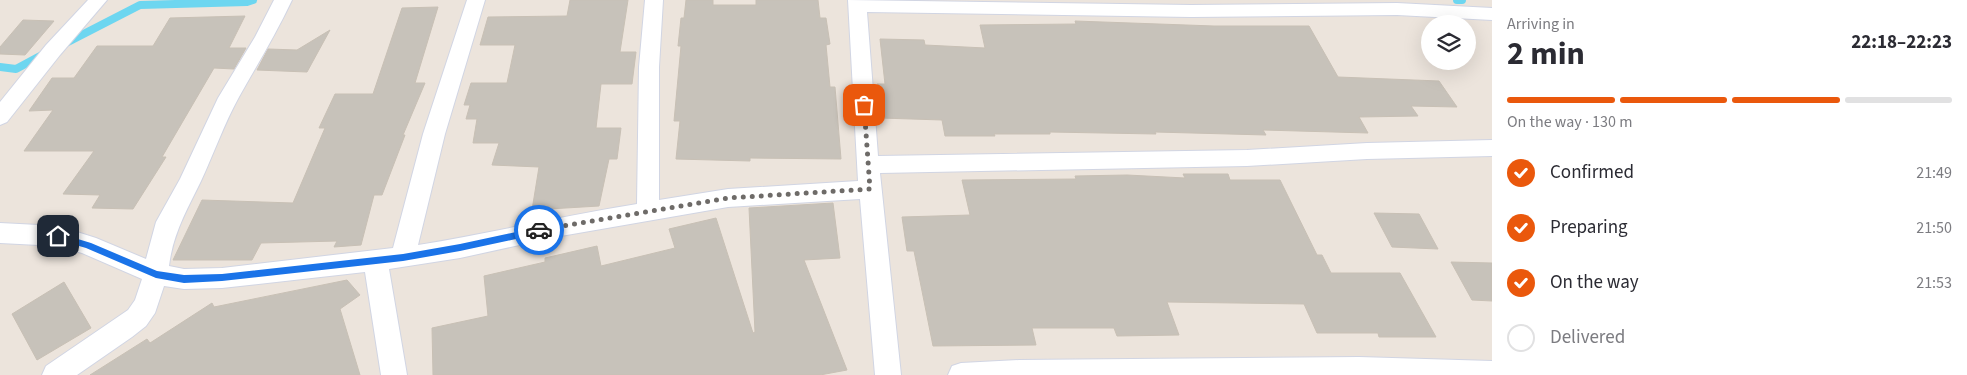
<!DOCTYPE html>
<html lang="en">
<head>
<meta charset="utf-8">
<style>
	:root { --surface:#fff; --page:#f2f2f3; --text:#2b2b33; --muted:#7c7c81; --line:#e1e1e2; --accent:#ea580c }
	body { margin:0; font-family:"Source Sans 3",sans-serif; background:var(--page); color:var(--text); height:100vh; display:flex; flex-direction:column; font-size:19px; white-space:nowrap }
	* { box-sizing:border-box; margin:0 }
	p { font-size:16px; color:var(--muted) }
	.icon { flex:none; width:28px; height:28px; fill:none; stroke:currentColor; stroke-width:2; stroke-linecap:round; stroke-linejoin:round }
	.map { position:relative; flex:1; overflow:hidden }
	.side { display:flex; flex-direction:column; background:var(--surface); width:475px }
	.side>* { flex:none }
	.controls { position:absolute; left:1421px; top:15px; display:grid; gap:10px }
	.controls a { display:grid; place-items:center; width:55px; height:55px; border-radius:50%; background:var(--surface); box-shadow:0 5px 20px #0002; font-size:25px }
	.pin { position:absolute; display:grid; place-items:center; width:42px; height:42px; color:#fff; margin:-21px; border-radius:10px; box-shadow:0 2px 8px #0006 }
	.courier { position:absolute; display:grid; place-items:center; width:50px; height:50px; margin:-25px; border:4px solid #1a73e8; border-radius:50%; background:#fff; color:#222; box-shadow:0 1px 6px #0007 }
	.overview em { font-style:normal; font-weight:700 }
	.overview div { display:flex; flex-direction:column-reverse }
	.overview { display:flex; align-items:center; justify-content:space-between; height:85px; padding:0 15px }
	h1 { font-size:32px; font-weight:700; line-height:38px }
	.bar { display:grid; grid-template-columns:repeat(4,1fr); gap:8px 5px; align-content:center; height:60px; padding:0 15px }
	.bar i { height:6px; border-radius:4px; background:var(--line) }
	.bar .current { background:var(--accent) }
	.bar p { grid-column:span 4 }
	ol { padding:0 15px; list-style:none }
	li { display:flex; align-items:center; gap:15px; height:55px }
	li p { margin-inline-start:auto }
	li .icon { padding:5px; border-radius:50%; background:var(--accent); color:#fff; stroke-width:4 }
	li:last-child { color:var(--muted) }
	li i { width:28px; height:28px; border:2px solid var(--line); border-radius:50% }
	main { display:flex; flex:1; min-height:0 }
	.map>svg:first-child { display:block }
</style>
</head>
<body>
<main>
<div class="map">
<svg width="1492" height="375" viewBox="0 0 1492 375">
	<rect width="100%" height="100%" fill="#ece4dc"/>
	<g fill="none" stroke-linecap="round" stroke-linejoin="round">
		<g stroke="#6dd6f0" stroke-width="8">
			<polyline points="1457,0 1462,0"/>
			<polyline points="66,43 140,5 247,2 253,0"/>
			<polyline points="0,67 16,69 42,55"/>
		</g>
	</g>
	<g fill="#c7c2ba" stroke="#c8c0b5">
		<polygon points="570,0 628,0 620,52 636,52 632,84 601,84 596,128 621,128 617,159 609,159 599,206 532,210 539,167 492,165 499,143 473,143 477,119 466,119 470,105 464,105 471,83 507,83 515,45 480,45 488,17 567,16"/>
		<polygon points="686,0 713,0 713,5 756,5 756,0 818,0 820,18 826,18 830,44 826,45 830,87 835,87 841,159 750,158 750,161 676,159 680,121 674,121 681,46 678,46 681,18 684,18"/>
		<polygon points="438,7 415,83 425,83 403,135 405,135 382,195 374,195 361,245 334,247 337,241 261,243 252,260 173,260 202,200 293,203 325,128 319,128 335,94 373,94 402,8"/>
		<polygon points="245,16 229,48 246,48 234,69 214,68 162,157 166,157 133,209 92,208 100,195 63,194 94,151 24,151 53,110 29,111 52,78 74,78 97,46 153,46 170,18"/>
		<polygon points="23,20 54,21 25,55 0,54 0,47"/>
		<polygon points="1075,21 1214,26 1309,26 1338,77 1439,81 1457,107 1411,106 1418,116 1359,117 1368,133 1263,130 1266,135 1155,132 1156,134 1050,132 1050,134 994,134 995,136 945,136 942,120 881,118 877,84 885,84 880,39 924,40 925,45 985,48 980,25 1076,24"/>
		<polygon points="330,30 307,72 257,70 268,49 297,50"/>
		<polygon points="1183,174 1228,174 1230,180 1280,180 1317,255 1322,255 1331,273 1400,273 1436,337 1379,337 1378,333 1317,333 1304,304 1167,302 1179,335 1117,336 1114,328 1032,328 1036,345 933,346 914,251 907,251 902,217 970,215 962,180 1076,179 1075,176 1127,175 1185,178"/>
		<polygon points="833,203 840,258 804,260 847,370 820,375 433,375 432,328 488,316 484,276 545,262 545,258 597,246 601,266 675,248 669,229 716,218 753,333 755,332 749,208"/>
		<polygon points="1374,213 1419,214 1438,249 1392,247"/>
		<polygon points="1451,262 1492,263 1492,301 1472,300"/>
		<polygon points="347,280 360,295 340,309 360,375 90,375 147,339 150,343 212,303 214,307"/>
		<polygon points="64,282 91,328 37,360 12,314"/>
	</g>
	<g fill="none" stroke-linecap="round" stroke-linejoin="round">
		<defs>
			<g id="street">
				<polygon points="88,0 107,0 60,55 7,122 0,125 0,102 46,45"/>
				<path d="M274 0H292C276 34 257 65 239 97 224 124 214 153 201 181 187 210 173 233 169 266L184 269 222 268 393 248 423 134 467 0H485L445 134 418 245C491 233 563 216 637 204L639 67 645 0H663L659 67V200L728 189 858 181 848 0 1191 5 1397 3 1492 8V20L1397 15 1191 17 867 12 878 156 1247 150 1367 143 1492 140V156L1367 159 1247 166 880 173 901 375H875L860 199 728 207 561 236 460 258 389 269 407 375H381L365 272 222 288 184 289 164 286 155 313 146 326 132 337 77 375H42L46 366 128 310 135 300 142 279 82 253 58 246 0 243V223L58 226 96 238 146 259 156 222 180 179 218 98 255 37Z"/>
				<polygon points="1359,357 1492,361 1492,375 948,375 952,366 961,363 1019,360"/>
			</g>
		</defs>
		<use href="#street" stroke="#d1d5e3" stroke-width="2"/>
		<use href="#street" fill="#fff" fill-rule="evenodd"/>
	</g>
	<polygon fill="#1a73e8" points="539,227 544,230 539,234 460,251 403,261 222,281 184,283 156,278 86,248 55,239 53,236 58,233 91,243 157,271 184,275 222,274 403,254 460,244"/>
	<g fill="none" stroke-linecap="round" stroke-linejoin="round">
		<polyline stroke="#6e6b68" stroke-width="5" stroke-dasharray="0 9" points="539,230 728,198 870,189 864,105"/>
	</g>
</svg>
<div class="controls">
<a><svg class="icon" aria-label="layers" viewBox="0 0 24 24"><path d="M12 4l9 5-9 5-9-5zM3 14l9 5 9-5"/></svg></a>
</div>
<div class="pin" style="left:864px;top:105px;background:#ea580c"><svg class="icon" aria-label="bag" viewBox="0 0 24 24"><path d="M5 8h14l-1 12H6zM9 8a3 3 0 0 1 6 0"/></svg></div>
<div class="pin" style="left:58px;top:236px;background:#1f2937"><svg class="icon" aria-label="home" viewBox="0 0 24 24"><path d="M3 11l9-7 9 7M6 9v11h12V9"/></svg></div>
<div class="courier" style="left:539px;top:230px"><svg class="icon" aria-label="car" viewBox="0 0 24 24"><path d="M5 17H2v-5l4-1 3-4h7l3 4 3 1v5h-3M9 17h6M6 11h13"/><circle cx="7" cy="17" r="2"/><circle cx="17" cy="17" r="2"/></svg></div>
</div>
<section class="side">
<div class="overview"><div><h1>2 min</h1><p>Arriving in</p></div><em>22:18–22:23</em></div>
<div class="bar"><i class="current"></i><i class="current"></i><i class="current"></i><i></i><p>On the way · 130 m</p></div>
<ol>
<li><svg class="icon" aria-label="check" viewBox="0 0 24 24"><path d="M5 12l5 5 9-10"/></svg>Confirmed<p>21:49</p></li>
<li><svg class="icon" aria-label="check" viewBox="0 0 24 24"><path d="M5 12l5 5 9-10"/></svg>Preparing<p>21:50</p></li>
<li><svg class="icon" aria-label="check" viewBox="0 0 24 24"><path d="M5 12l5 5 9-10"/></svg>On the way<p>21:53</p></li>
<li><i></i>Delivered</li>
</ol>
</section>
</main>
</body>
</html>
